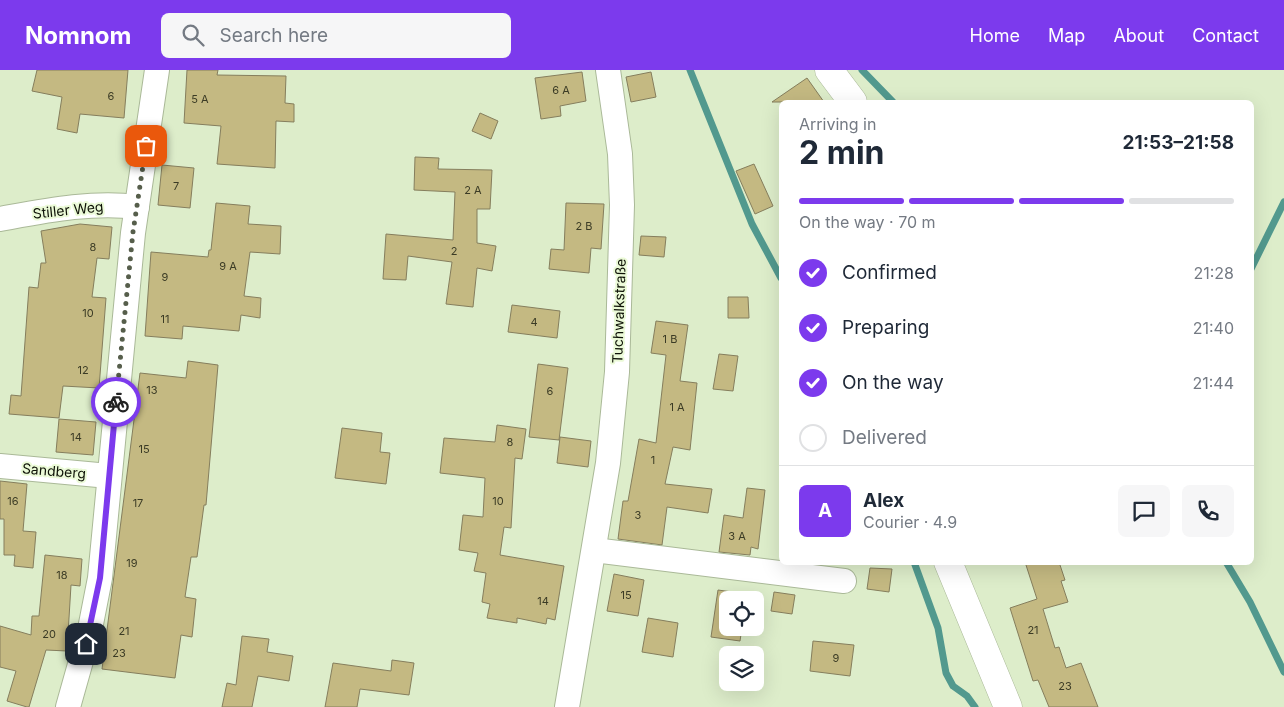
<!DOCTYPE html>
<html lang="en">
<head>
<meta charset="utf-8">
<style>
	:root { --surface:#fff; --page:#f6f6f7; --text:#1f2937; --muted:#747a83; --line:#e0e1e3; --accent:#7c3aed }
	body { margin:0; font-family:Inter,sans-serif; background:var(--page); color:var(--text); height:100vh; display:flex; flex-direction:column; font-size:19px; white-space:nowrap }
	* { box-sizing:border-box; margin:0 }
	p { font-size:16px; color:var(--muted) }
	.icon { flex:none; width:28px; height:28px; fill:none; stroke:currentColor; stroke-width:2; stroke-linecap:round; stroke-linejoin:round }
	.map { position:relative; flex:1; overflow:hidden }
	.sheet { position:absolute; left:779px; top:30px; width:475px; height:465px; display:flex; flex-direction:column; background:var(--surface); border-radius:8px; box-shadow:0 5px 20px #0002 }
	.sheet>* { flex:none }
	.buttons { position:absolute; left:719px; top:521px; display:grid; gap:10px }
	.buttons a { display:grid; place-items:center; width:45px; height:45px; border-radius:8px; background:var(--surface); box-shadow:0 5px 20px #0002; font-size:25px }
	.pin { position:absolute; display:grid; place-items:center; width:42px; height:42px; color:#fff; margin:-21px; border-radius:10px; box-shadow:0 2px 8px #0006 }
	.courier { position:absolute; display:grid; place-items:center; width:50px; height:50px; margin:-25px; border:4px solid #7c3aed; border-radius:50%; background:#fff; color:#222; box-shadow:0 1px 6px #0007 }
	.head em { font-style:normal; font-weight:700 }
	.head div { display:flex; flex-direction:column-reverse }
	.head { display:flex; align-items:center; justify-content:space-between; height:85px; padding:0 20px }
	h1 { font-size:32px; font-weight:700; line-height:38px }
	.bar { display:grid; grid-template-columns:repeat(4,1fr); gap:8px 5px; align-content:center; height:60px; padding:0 20px }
	.bar i { height:6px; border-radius:4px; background:var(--line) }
	.bar .active { background:var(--accent) }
	.bar p { grid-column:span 4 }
	.line { display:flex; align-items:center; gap:12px; padding:0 20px; border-top:1px solid var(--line) }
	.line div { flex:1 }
	.round { display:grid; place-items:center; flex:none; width:52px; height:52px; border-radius:8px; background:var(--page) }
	ol { padding:0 20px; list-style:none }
	li { display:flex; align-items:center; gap:15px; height:55px }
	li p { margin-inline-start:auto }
	li .icon { padding:5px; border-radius:50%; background:var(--accent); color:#fff; stroke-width:4 }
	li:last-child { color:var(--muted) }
	li i { width:28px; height:28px; border:2px solid var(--line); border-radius:50% }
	header { display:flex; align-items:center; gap:30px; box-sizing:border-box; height:70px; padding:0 25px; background:var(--accent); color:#fff }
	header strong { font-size:24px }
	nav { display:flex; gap:28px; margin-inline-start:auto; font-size:18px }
	.search { width:350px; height:45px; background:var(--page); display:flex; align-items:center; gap:12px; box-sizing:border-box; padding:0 18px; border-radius:8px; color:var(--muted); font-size:19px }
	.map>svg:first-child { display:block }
</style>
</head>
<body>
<header>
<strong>Nomnom</strong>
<div class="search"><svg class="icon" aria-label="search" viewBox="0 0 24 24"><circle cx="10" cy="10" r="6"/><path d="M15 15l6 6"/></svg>Search here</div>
<nav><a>Home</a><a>Map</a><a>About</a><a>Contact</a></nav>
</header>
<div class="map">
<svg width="1284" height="637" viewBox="0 0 1284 637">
	<rect width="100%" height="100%" fill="#ddedca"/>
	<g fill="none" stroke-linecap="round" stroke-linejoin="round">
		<g stroke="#52998e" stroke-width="7">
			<polyline points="690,0 752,154 781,208"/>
			<polyline points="862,0 893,32"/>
			<polyline points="1251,199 1284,132"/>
			<polyline points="914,492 938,558 946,603 953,616 967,626 975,637"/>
			<polyline points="1226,492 1250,532 1284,602"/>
		</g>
	</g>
	<g fill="#c4b982" stroke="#857e5d">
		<polygon points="37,0 128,0 124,48 80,44 77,63 57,59 62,27 32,21"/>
		<polygon points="187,0 218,0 217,5 286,6 285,33 294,34 294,52 276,51 275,98 217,94 221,56 184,53"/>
		<polygon points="582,2 586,31 560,36 561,46 541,49 535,8"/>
		<polygon points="651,2 656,27 631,32 626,7"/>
		<polygon points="807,8 824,32 772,32"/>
		<polygon points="480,43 498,51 491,69 472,61"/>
		<polygon points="415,87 439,88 438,99 492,100 490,139 477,139 477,173 496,176 492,201 477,198 473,237 446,234 452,192 408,186 406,210 383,209 386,164 453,170 455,122 414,120"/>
		<polygon points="754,94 773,136 755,144 736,101"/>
		<polygon points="162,95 194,98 190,138 158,135"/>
		<polygon points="216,133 250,136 248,154 281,156 280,184 250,182 244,226 261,228 260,248 241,245 239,261 183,256 182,269 145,266 151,182 208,187 209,180 211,180"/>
		<polygon points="566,133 604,134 601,179 591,178 589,203 549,199 551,179 564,180"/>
		<polygon points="80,154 112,157 109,189 97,188 92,227 106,228 99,318 63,316 59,348 9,344 11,325 21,326 29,217 38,218 41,193 46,193 41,161"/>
		<polygon points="641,166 666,167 664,187 639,185"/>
		<polygon points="728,227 748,227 749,248 728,248"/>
		<polygon points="512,235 560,241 557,268 508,262"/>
		<polygon points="656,251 688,255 680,311 697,313 690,380 673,377 665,414 712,419 708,443 667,437 662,475 618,469 623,431 628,431 639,369 656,373 666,285 651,283"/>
		<polygon points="719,284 738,286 733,321 713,319"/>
		<polygon points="188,291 218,295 206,435 204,435 197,487 191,487 185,527 196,529 192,567 181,565 175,608 102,599 140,303 186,308"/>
		<polygon points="538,294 568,298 559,370 529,367"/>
		<polygon points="59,349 96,352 93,385 56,382"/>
		<polygon points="497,355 526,359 522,389 515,388 511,458 504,457 500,485 564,496 555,550 547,548 546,554 517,548 517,553 487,548 490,534 482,532 486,503 474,501 478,483 459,480 463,445 483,447 485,408 440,403 444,368 495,372"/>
		<polygon points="342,358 382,363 380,382 390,383 386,414 335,408"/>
		<polygon points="560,367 591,371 588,397 557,393"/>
		<polygon points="0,411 27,414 23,461 36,462 33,498 14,496 15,485 4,485 4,449 0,449"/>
		<polygon points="747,418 765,420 758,479 751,477 750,485 719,482 724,445 743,448"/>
		<polygon points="45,485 82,489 80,516 71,515 67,581 46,580 29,637 27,637 7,631 16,601 0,597 0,556 31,565 32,546 39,546"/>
		<polygon points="1025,492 1059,492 1065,510 1061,511 1068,532 1043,539 1055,578 1059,577 1066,598 1081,593 1098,637 1049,637 1038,610 1033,611 1010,538 1037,529"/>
		<polygon points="870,498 892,499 889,522 867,519"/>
		<polygon points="614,504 644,510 638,546 607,541"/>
		<polygon points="718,520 747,524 746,530 728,530 728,558 742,558 740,571 711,567"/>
		<polygon points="774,522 795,525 792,544 771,541"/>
		<polygon points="648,548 678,553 673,587 642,582"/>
		<polygon points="242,566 269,569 267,582 293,586 289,611 258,606 252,637 222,637 227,613 236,615"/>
		<polygon points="813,571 854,575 850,606 810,601"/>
		<polygon points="392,590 414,593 409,625 360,619 357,637 325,637 333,593 391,601"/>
	</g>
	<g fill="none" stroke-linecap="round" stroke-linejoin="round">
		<defs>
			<g id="street">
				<path d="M0 149C44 141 92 131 137 137"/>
				<polyline points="0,396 109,406"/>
				<polyline points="594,480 844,511"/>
				<polyline points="68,637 90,559 100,508 133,163 157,0"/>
				<polyline points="567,637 608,393 617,302 622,135 620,84 608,0"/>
			</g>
			<g id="secondary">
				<polyline points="829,0 853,32"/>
				<polyline points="948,492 1008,637"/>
			</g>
		</defs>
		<use href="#street" stroke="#aab998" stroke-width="26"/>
		<use href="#secondary" stroke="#aab998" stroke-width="29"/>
		<use href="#street" stroke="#fff" stroke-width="24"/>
		<use href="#secondary" stroke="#fff" stroke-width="28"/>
	</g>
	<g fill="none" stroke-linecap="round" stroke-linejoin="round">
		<polyline stroke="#565e4b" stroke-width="5" stroke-dasharray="0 9" points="116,332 133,162 146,76"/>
		<polyline stroke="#7c3aed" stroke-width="6" points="86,574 100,508 116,332"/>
	</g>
	<g text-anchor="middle" stroke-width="4" stroke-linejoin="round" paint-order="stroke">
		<g font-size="11" fill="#3b3b25">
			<text x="561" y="24">6 A</text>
			<text x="111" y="30">6</text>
			<text x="200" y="33">5 A</text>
			<text x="176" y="120">7</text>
			<text x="473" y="124">2 A</text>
			<text x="584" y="160">2 B</text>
			<text x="93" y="181">8</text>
			<text x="454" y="185">2</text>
			<text x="228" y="200">9 A</text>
			<text x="165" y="211">9</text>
			<text x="88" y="247">10</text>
			<text x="165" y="253">11</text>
			<text x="534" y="256">4</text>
			<text x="670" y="273">1 B</text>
			<text x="83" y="304">12</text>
			<text x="152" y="324">13</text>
			<text x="550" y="325">6</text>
			<text x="677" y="341">1 A</text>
			<text x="76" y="371">14</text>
			<text x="510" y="376">8</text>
			<text x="144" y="383">15</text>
			<text x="653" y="394">1</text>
			<text x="13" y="435">16</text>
			<text x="498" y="435">10</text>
			<text x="138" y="437">17</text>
			<text x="638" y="449">3</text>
			<text x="737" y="470">3 A</text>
			<text x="132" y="497">19</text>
			<text x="62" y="509">18</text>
			<text x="626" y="529">15</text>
			<text x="543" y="535">14</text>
			<text x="1033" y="564">21</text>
			<text x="124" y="565">21</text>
			<text x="49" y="568">20</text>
			<text x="119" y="587">23</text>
			<text x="836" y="592">9</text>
			<text x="1065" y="620">23</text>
		</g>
		<g font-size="14" fill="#0d1106" stroke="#ebfad7">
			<text transform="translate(68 140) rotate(-6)" y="5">Stiller Weg</text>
			<text transform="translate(619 241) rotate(-88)" y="5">Tuchwalkstraße</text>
			<text transform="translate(54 401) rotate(5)" y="5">Sandberg</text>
		</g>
	</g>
</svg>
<div class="buttons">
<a><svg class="icon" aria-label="locate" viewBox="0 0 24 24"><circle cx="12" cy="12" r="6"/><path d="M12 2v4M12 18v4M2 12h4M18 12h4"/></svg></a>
<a><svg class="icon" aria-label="layers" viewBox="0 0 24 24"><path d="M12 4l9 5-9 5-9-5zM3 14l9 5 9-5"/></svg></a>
</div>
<div class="pin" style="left:146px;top:76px;background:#ea580c"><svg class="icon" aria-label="bag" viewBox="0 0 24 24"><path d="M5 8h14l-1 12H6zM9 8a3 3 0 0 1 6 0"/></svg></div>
<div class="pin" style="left:86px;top:574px;background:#1f2937"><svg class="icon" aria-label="home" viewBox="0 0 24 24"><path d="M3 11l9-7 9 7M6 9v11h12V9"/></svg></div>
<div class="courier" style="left:116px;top:332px"><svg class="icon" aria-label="bike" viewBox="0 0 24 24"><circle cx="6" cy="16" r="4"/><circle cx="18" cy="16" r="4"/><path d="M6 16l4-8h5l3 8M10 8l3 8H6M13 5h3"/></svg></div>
<section class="sheet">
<div class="head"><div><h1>2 min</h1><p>Arriving in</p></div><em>21:53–21:58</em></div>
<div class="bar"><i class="active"></i><i class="active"></i><i class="active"></i><i></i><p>On the way · 70 m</p></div>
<ol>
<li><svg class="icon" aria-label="check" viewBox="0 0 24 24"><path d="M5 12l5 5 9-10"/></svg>Confirmed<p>21:28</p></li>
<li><svg class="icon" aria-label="check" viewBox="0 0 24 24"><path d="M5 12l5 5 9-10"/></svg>Preparing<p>21:40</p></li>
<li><svg class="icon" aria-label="check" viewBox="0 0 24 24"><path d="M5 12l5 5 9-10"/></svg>On the way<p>21:44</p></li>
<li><i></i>Delivered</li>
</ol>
<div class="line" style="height:90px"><b class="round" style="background:var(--accent);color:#fff">A</b><div><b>Alex</b><p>Courier · 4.9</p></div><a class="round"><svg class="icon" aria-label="chat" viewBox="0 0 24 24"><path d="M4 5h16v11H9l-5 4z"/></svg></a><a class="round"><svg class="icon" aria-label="phone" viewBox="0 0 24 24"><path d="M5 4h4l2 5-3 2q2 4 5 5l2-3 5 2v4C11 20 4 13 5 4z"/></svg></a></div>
</section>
</div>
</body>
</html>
